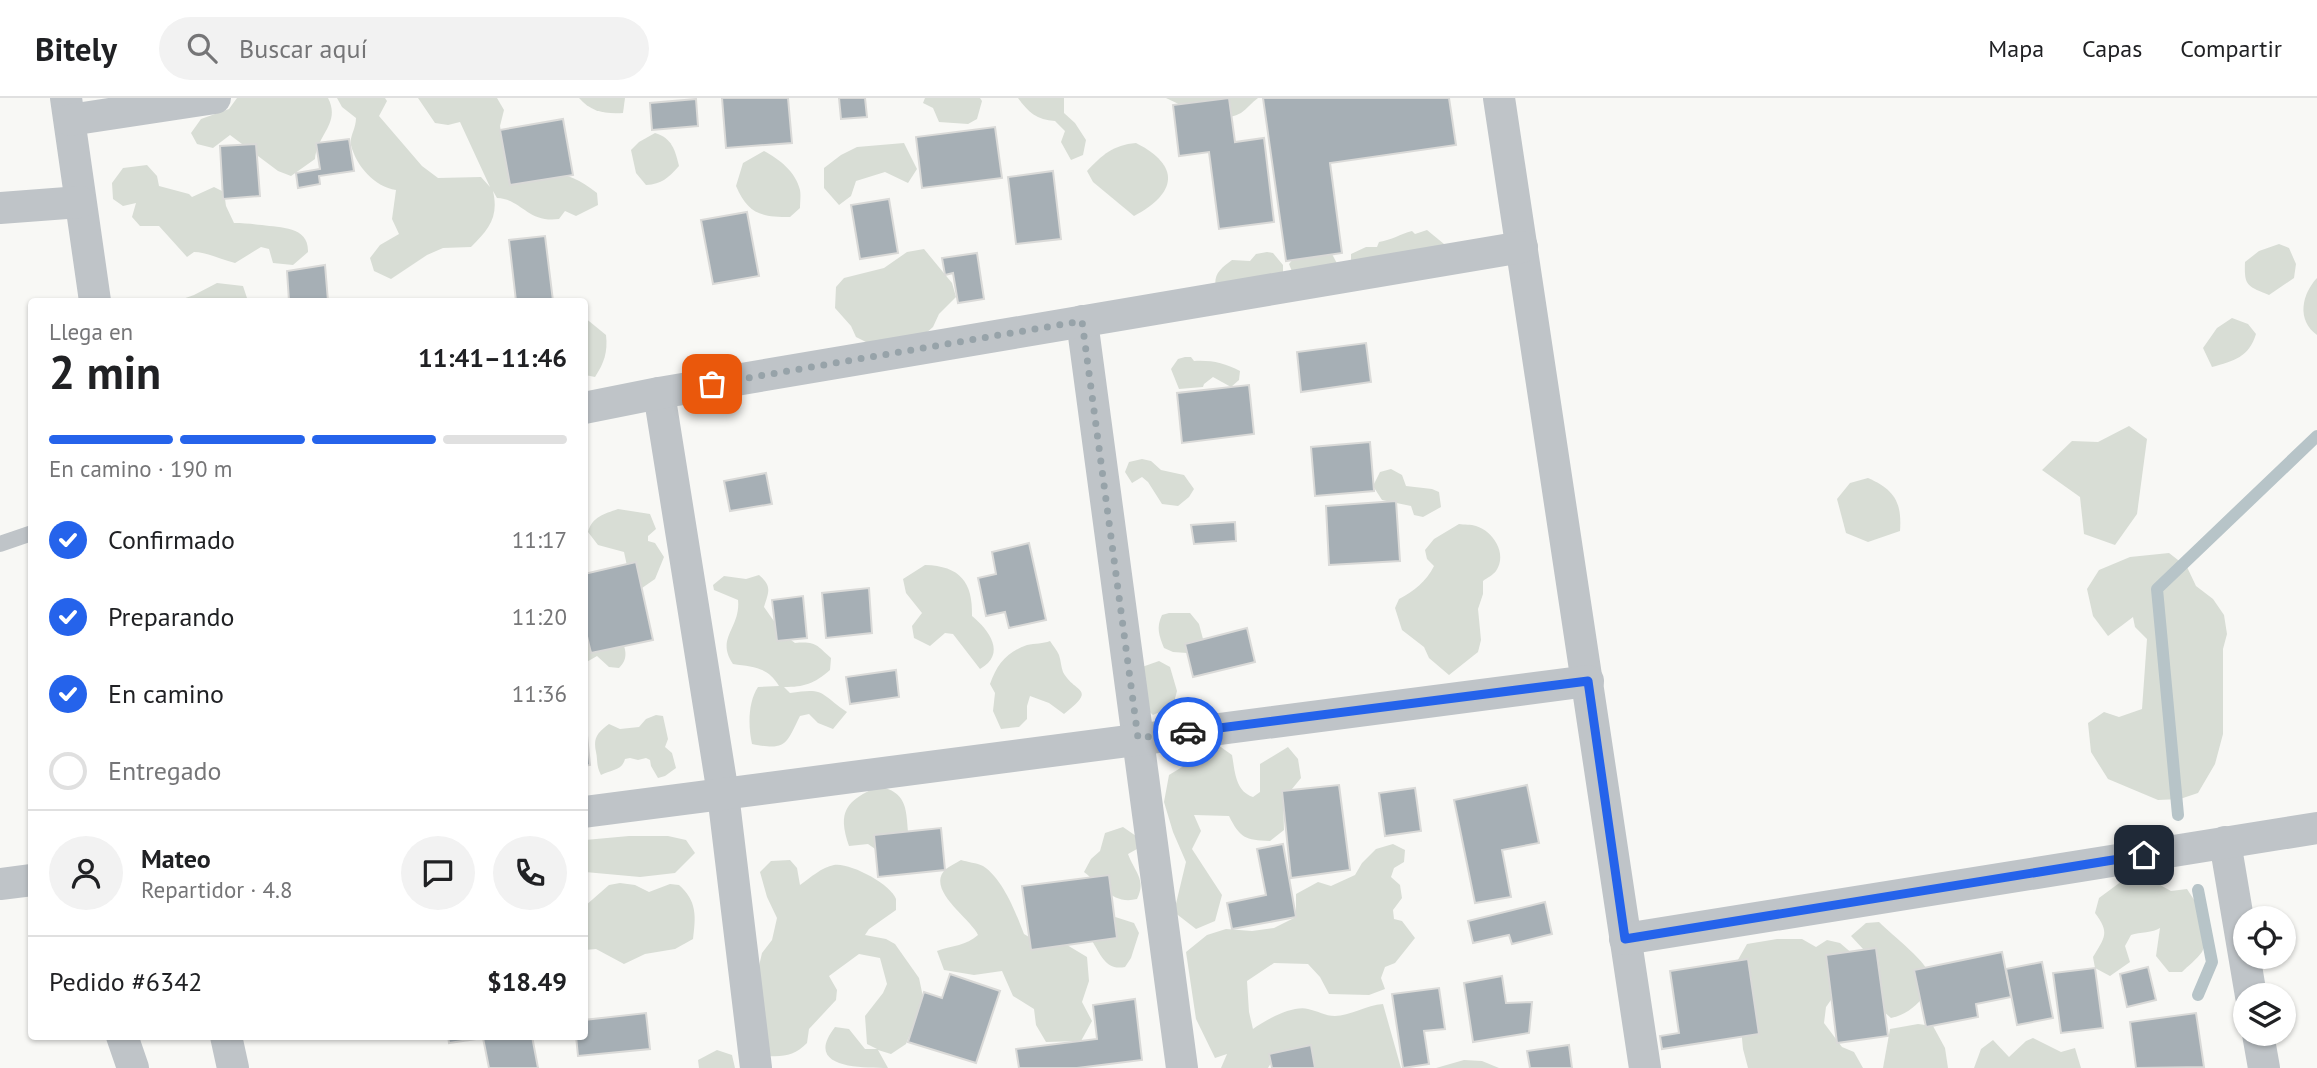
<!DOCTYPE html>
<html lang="es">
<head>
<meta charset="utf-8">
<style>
	:root { --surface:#fff; --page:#f2f2f2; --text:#202124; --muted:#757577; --line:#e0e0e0; --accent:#2563eb }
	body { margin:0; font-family:"PT Sans",sans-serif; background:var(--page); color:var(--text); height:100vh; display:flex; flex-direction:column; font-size:26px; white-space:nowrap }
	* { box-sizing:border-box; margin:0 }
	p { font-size:23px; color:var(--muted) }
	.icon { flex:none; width:38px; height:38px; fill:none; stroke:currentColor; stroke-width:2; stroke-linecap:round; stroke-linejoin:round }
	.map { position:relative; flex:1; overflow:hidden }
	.details { position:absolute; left:28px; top:200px; width:560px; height:742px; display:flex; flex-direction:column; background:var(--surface); border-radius:7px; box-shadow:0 2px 5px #0004 }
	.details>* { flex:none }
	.tools { position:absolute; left:2233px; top:808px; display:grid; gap:14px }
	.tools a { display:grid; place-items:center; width:63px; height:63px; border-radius:50%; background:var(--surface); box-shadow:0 2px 5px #0004; font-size:35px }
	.pin { position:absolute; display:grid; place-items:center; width:60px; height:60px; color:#fff; margin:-30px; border-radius:14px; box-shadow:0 4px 10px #0006 }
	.courier { position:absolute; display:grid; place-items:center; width:70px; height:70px; margin:-35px; border:5px solid #2563eb; border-radius:50%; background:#fff; color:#222; box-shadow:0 2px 9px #0007 }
	.summary em { font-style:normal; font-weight:600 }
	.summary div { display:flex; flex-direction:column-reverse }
	.summary { display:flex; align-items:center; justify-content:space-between; height:119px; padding:0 21px }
	h1 { font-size:46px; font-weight:600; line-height:52px }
	.bar { display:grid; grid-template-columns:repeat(4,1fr); gap:10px 7px; align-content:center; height:84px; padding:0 21px }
	.bar i { height:9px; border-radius:5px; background:var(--line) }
	.bar .selected { background:var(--accent) }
	.bar p { grid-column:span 4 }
	.line { display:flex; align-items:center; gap:18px; padding:0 21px; border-top:2px solid var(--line) }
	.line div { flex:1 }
	.round { display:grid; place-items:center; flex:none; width:74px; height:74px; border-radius:37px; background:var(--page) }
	ol { padding:0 21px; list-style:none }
	li { display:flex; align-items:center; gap:21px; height:77px }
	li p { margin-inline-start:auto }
	li .icon { padding:7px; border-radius:50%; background:var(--accent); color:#fff; stroke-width:4 }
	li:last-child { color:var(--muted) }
	li i { width:38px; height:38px; border:4px solid var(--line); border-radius:50% }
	header { display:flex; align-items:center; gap:42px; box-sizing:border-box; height:98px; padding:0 35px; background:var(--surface); border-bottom:2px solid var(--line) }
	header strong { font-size:33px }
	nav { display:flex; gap:38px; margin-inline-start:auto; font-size:24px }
	.search { width:490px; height:63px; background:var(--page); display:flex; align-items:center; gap:18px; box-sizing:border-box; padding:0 24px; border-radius:38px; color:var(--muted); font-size:26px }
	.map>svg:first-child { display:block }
</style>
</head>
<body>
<header>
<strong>Bitely</strong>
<div class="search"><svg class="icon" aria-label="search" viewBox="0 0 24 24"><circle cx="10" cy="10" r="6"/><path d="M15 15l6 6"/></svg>Buscar aquí</div>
<nav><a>Mapa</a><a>Capas</a><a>Compartir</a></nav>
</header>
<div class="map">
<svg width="2317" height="970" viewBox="0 0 2317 970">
	<rect width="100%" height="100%" fill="#f8f8f5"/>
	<g fill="#d8ddd5">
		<path d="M237 0H328C341 25 317 37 315 61L291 78 278 73 230 37 213 50 197 46 191 35 201 21 229 11Z"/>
		<path d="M337 0H385L387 3 379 18 422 68 438 80 481 79 490 89 460 24 448 27 435 25 418 0H497L504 12 500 28 510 87C550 75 562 68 597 95L598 107 576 118 565 113 559 121C527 125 522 101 497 100L493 93C499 119 489 131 471 149L443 150 427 157 391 181 374 173 370 160 380 147 399 136 392 121 396 92C375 89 356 68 351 47 349 39 356 31 356 20L342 9Z"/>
		<path d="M579 0H625L623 15C605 16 591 14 579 0Z"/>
		<polygon points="925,0 980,0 982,3 977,21 968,26 939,24 933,10 923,5"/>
		<path d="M1018 0H1064V15L1075 25 1086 42 1083 57 1071 62 1061 44 1065 33 1055 23C1037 22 1028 14 1018 0Z"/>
		<path d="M1166 0H1258C1252 4 1247 11 1241 15 1215 29 1188 10 1166 0Z"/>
		<path d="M655 35C672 40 675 52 679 68 668 80 662 86 646 87L636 75 631 52 639 44Z"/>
		<polygon points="904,45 917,71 908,85 885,74 856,83 851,98 839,107 824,90 824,70 841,57 857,49"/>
		<path d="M1136 45C1181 68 1177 95 1134 118L1093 84 1087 73C1102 57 1113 47 1136 45Z"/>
		<path d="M764 53C779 61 796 74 800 92 801 97 800 105 800 110L790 119C761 119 748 116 736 88L743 65Z"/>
		<path d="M147 67 157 78 159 88 189 96 192 99 214 89 224 94 226 108 234 125C244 125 252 126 262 127 281 130 309 128 308 154L293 167 273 165 269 151 261 149 235 165C222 162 207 154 194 154L187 159 159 128H140L132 119 136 105 123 108 113 101 112 85 123 70Z"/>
		<path d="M1427 132 1444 146 1446 150 1351 163V156L1366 149H1377L1379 144C1392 142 1400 136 1412 133L1415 136Z"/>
		<path d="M2279 146 2289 150 2296 166 2294 180 2269 197C2247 188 2244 188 2245 164L2259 153Z"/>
		<polygon points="924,151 952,185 956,199 939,216 933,229 925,236 872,247 856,239 851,228 835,210 836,189 844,180 884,170 907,154"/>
		<path d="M1267 154 1273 155 1283 167V184L1216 192C1213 176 1220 171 1232 162L1250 163 1256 156Z"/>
		<polygon points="1332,156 1341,173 1293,176 1289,166 1294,160"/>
		<path d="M2317 180V237C2296 222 2302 196 2317 180Z"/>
		<polygon points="217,185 243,188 248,203 177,203 194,197"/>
		<path d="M584 219 606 237C608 254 604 265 595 279L585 277Z"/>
		<path d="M2232 220 2248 226 2256 236C2249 259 2234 263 2212 269L2203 250 2217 230Z"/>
		<path d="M1185 259H1191L1194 263C1211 262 1225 265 1240 273L1239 282 1231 289 1213 279 1204 286 1203 289 1179 291 1171 271 1178 261Z"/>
		<polygon points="2129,328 2147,341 2137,416 2115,447 2084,436 2080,399 2042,372 2072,343 2098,344"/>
		<polygon points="1142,361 1151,363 1161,372 1184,377 1194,391 1189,399 1178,408 1162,406 1148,384 1142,379 1132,385 1125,374 1129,364"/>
		<polygon points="1391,371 1402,377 1406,388 1432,391 1439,394 1441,409 1423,419 1414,417 1411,408 1382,402 1373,388 1380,374"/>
		<path d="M1868 380C1895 392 1902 405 1900 433L1868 444 1846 435 1837 401 1850 385Z"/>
		<path d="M618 411 650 416 656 431 648 438V443L655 445 664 459 655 481 642 490 629 477 624 454 598 447 588 434C592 419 604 416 618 411Z"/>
		<path d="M1459 426C1464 427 1471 426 1476 428 1493 433 1508 456 1496 473 1493 477 1487 480 1483 483V496L1478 511 1481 542 1478 554 1449 577 1429 560 1424 549 1402 532 1395 510 1399 501C1414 493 1426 484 1434 468L1427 461 1425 452 1434 441Z"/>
		<polygon points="2169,455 2187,469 2196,488 2213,501 2224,517 2227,536 2223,551 2223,636 2215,666 2198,695 2180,701 2158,702 2108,681 2091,654 2088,625 2104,614 2119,619 2142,611 2147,541 2135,529 2133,519 2108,538 2093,518 2087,491 2099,472 2130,459"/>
		<path d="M925 467C960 468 973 484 972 518 989 532 1007 556 980 571L953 536 945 535 930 548 914 540 912 528 922 515 906 495 903 481Z"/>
		<path d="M759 477C772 488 769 493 764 509L783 536 795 545C817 543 817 548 831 560L830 572C814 586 804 589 784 589L790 595C826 589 820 596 847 614L833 631 818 625 809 616 800 618C786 646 787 653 752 646 748 628 748 604 758 589L779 588C768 569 754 569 733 566 715 540 741 530 738 502L714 492 713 487 724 478 746 481Z"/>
		<path d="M585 501C599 515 642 550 619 570L609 569 597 558 585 565Z"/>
		<path d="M1169 515H1190L1199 526 1203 541 1187 555 1173 554 1164 550C1159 537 1156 530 1162 517Z"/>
		<path d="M1050 543C1053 548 1057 552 1059 557 1061 563 1061 569 1063 574 1075 596 1098 589 1064 616L1049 605 1030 598 1027 608V621L1019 629 1001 631 993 613 995 595 990 586C997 566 1007 554 1027 547 1035 545 1043 546 1050 543Z"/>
		<polygon points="1159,563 1170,569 1177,593 1173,608 1153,617 1144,609 1142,569"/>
		<path d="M656 617 663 618 668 641 665 649 672 655 676 670 665 678 658 680 651 668 650 662 646 660 638 662 630 660 625 661C622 673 610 672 601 677 596 668 598 663 596 654 593 640 597 635 609 626L620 631 639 629 646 621Z"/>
		<path d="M1218 647 1232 657C1235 673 1235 693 1253 699L1260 694V666L1288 649 1298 661 1301 680 1283 702 1284 732 1270 743C1245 742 1240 740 1229 718L1194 717 1201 733 1192 751 1222 797 1215 823 1196 831 1174 814 1186 764 1173 734 1164 704 1169 677Z"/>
		<path d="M879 688C906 695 906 708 908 734L881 755 868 746 849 748C837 713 846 703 879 688Z"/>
		<path d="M1123 729 1136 738 1137 751 1128 756C1134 773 1147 782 1137 801 1113 807 1102 788 1084 774L1091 761 1100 753 1105 735Z"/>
		<polygon points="629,738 668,738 686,742 695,755 675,775 640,779 585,774 585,742"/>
		<path d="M1393 746 1405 752 1404 764 1394 770 1391 779 1400 787 1402 800 1393 812 1394 821 1402 823 1415 840 1395 865 1385 869 1381 880 1385 891 1369 897 1329 896 1320 879 1308 866 1274 865 1247 883 1249 914 1253 931C1265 922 1293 907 1308 911 1318 913 1325 918 1335 918 1349 918 1367 907 1383 906L1401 970H1314L1278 954 1268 970H1221L1227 956 1215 960 1196 921 1186 854 1207 837 1226 831 1252 833 1274 830 1296 819V796L1318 784 1331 788 1355 777 1362 765 1376 751Z"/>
		<path d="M790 762 797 770 800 787C810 780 822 769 834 767 849 764 891 786 896 801 896 802 896 810 896 812L869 831 865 837 886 841 895 846 919 880 923 899 914 926 906 946 891 956 878 952 888 970C859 970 803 970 835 929L849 931 865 951H877L867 946 865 918 883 895 887 886 880 860 859 856 829 878 837 892 836 902 809 931 807 945C795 957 785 959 768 958L759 868 762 855 772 842 777 820 767 799 760 774 771 763Z"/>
		<path d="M961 762C967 764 977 765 983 768 1003 781 1016 815 1024 836L1034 842 1067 847 1087 859 1089 883 1082 904 1092 923 1081 943 1046 944 1036 927 1034 911 1013 898 1002 873 974 877 944 872 937 853C953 847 966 848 978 837 971 821 924 791 946 771 950 768 956 765 961 762Z"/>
		<path d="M2151 782 2171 793 2187 791C2199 809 2214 832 2202 854 2197 861 2188 868 2182 874H2169L2156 858 2160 830C2153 835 2140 834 2131 837L2125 848 2130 864 2110 878 2095 870 2093 859C2105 839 2110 835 2095 815L2099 800 2122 783Z"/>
		<path d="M620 785 635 787 649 794 670 786 679 787C697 803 696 818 693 841L675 851 645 856 624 866 596 851 585 852V808L609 787Z"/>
		<path d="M1109 817 1134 825 1139 835 1131 860 1125 869C1106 873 1101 857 1092 843Z"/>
		<path d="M1879 824C1893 838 1928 864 1932 881 1934 889 1928 894 1923 900 1913 910 1905 917 1891 920L1875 906 1870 888 1880 875 1878 860 1864 852 1851 838 1866 825Z"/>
		<polygon points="1777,841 1802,841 1816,849 1827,842 1840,845 1854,857 1845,882 1826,909 1824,925 1842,949 1854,954 1863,970 1748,970 1743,951 1735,867 1747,846"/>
		<polygon points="1918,926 1933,928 1945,950 1948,970 1883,970 1890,931"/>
		<polygon points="2033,940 2061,954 2075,950 2081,970 1974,970 1981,951 1993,942 2009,959 2026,943"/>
		<polygon points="717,952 732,957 735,970 699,970 698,962"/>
		<polygon points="1464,962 1482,963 1499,970 1436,970"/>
	</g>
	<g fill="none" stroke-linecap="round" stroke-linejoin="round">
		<g stroke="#b7c4c8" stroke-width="12">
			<polyline points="2178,717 2157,491 2317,338"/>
			<polyline points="2198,897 2212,864 2198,792"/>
		</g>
	</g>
	<g fill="#a6afb5" stroke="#dadad8" stroke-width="2">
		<polygon points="788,0 792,45 726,50 722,0"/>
		<polygon points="839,0 865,0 867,19 841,21"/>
		<polygon points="1229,0 1235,44 1264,40 1274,124 1219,131 1209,54 1179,58 1173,7"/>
		<polygon points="1263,0 1449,0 1456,47 1330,65 1342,155 1286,163"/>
		<polygon points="696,1 698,28 652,32 650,5"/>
		<polygon points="563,21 573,77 510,87 500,32"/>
		<polygon points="995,29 1002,80 922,90 916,39"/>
		<polygon points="349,41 354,73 319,78 320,86 298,90 296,75 320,71 316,45"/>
		<polygon points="256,46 260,98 223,101 220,48"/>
		<polygon points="1053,73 1061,141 1016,146 1008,79"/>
		<polygon points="889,101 898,155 860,161 851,107"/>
		<polygon points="747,114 759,178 713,186 701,122"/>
		<polygon points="545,138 553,203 516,203 509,142"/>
		<polygon points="977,155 984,201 958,205 953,175 945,177 942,160"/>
		<polygon points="325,167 328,203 289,203 287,173"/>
		<polygon points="1366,245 1371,284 1301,294 1297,254"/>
		<polygon points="1249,287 1254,336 1182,345 1177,295"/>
		<polygon points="1370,344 1374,393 1315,398 1311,349"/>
		<polygon points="766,375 772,406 730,413 724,383"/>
		<polygon points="1396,403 1400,463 1329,467 1326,408"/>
		<polygon points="1235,424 1236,443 1194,446 1191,427"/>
		<polygon points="1029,445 1046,522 1009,530 1005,514 986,518 978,480 996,476 992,454"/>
		<polygon points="636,464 653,542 591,555 584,526 584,476"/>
		<polygon points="869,490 872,535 826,540 822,495"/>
		<polygon points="803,498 807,540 777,543 772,502"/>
		<polygon points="1247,530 1255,564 1193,579 1185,546"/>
		<polygon points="896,572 899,599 850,606 846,579"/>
		<polygon points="584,607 590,667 584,668"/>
		<polygon points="1339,687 1350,772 1291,780 1282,693"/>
		<polygon points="1527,687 1539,745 1502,752 1511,799 1475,805 1454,702"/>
		<polygon points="1415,690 1421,733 1385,738 1379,695"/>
		<polygon points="941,730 945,772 878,779 874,737"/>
		<polygon points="1283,746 1296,819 1232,831 1227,805 1266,797 1257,751"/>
		<polygon points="1109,777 1117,840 1031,852 1022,788"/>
		<polygon points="1545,804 1552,836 1512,846 1509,837 1473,845 1468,823"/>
		<polygon points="1876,850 1888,938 1837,945 1826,857"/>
		<polygon points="2002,854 2011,899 1976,906 1978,919 1926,929 1914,872"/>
		<polygon points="1748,861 1759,936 1662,951 1660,938 1679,935 1670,873"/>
		<polygon points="2042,864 2053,920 2017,927 2006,871"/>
		<polygon points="2148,869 2156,902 2127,909 2120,876"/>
		<polygon points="2095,870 2103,930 2061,935 2053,875"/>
		<polygon points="950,876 1000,893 976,965 908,944 924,894 942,900"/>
		<polygon points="1502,878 1506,905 1532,904 1529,935 1473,944 1464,885"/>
		<polygon points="1439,890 1445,931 1424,933 1429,966 1403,970 1392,896"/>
		<polygon points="1135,901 1142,962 1077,970 1019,970 1016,951 1097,941 1093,907"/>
		<polygon points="646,915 650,951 578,958 576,938 584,938 584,922"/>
		<polygon points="2196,915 2204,969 2136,970 2130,924"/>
		<polygon points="448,938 532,938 538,970 489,970 483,940 449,945"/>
		<polygon points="1311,947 1315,970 1272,970 1269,956"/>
		<polygon points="1569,947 1572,970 1530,970 1527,953"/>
	</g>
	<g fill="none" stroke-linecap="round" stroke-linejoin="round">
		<polyline stroke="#bfc4c8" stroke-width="16" points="0,446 32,435"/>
		<g stroke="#bfc4c8" stroke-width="32">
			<polyline points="66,0 95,203"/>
			<polyline points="1499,0 1645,970"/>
			<polyline points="70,22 215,0"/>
			<polyline points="0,110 80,104"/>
			<polyline points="1082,223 1182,970"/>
			<polyline points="659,295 723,696 756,970"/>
			<polyline points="584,310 659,295 1522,149"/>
			<polyline points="584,714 1588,583"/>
			<polyline points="2225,744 2251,898"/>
			<polyline points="0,786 32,782"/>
			<polyline points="1625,841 2317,730"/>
			<polyline points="2258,936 2264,970"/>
			<polyline points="122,938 133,970"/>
			<polyline points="226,938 233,970"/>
		</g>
	</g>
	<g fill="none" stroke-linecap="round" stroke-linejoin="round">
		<polyline stroke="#97a3a9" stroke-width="7" stroke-dasharray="0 12.6" points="712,286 1082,223 1138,640 1188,634"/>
		<polyline stroke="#2563eb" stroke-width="9" points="1188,634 1588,583 1625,841 2144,757"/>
	</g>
</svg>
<div class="tools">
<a><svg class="icon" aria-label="locate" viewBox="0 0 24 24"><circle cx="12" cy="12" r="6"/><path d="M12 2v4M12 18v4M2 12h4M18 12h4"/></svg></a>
<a><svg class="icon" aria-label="layers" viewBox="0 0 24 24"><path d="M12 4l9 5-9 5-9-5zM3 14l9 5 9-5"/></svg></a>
</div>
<div class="pin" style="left:712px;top:286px;background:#ea580c"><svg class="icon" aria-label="bag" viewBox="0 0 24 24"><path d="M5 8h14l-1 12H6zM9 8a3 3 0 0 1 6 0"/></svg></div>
<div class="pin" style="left:2144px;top:757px;background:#1f2937"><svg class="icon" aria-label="home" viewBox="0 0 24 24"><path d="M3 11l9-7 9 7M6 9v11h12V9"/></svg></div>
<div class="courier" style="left:1188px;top:634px"><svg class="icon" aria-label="car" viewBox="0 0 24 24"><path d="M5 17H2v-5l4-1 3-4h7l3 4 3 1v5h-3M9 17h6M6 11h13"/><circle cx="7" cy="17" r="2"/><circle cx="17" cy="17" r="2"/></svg></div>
<section class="details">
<div class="summary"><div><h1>2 min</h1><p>Llega en</p></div><em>11:41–11:46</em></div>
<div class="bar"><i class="selected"></i><i class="selected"></i><i class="selected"></i><i></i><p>En camino · 190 m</p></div>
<ol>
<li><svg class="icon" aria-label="check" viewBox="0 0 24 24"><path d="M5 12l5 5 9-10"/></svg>Confirmado<p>11:17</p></li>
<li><svg class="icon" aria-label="check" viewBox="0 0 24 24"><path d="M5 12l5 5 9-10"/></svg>Preparando<p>11:20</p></li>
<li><svg class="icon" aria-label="check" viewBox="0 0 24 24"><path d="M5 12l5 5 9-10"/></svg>En camino<p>11:36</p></li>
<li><i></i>Entregado</li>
</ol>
<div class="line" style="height:126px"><a class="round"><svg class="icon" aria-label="person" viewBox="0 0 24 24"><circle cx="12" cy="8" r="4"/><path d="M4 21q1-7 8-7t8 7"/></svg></a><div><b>Mateo</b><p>Repartidor · 4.8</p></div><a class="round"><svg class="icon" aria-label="chat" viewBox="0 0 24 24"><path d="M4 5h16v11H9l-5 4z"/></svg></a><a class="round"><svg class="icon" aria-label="phone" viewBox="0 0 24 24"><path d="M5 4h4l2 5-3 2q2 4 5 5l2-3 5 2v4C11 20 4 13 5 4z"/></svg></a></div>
<div class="line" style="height:91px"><div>Pedido #6342</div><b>$18.49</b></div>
</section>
</div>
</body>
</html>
